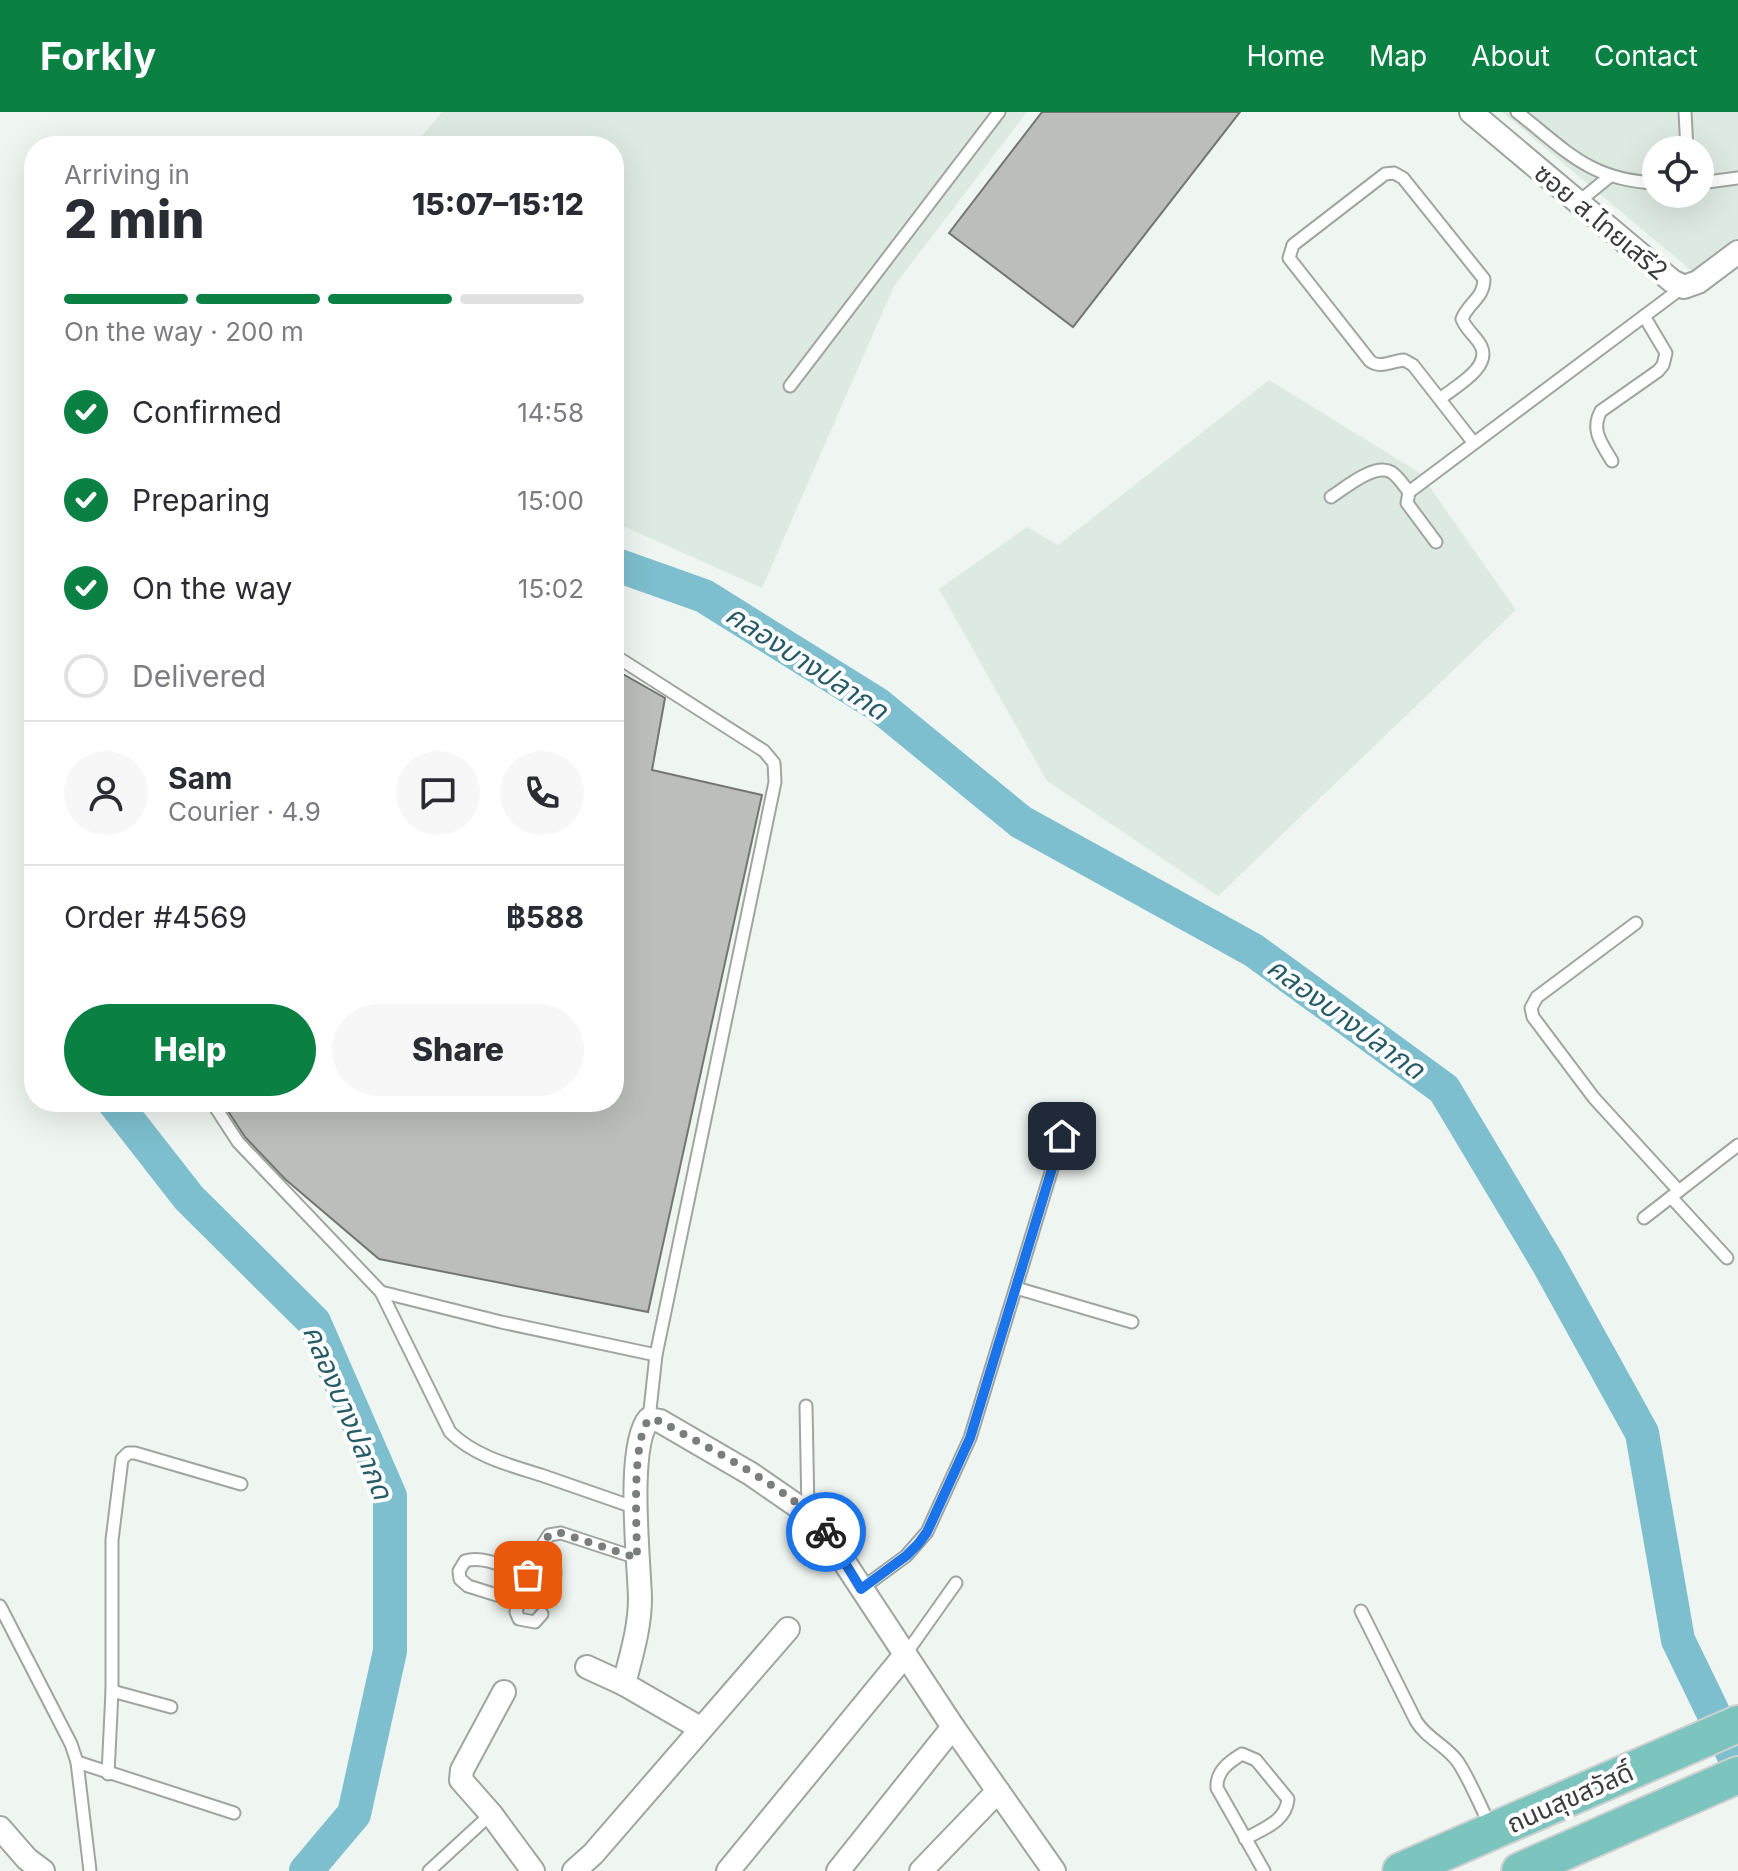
<!DOCTYPE html>
<html lang="en">
<head>
<meta charset="utf-8">
<style>
	:root { --surface:#fff; --page:#f7f7f7; --text:#2b2b33; --muted:#7c7c81; --line:#e1e1e2; --accent:#0b8043 }
	body { margin:0; font-family:Inter,"Noto Sans Thai",sans-serif; background:var(--page); color:var(--text); height:100vh; display:flex; flex-direction:column; font-size:30px; white-space:nowrap }
	* { box-sizing:border-box; margin:0 }
	p { font-size:26px; color:var(--muted) }
	.icon { flex:none; width:44px; height:44px; fill:none; stroke:currentColor; stroke-width:2; stroke-linecap:round; stroke-linejoin:round }
	.map { position:relative; flex:1; overflow:hidden }
	.panel { position:absolute; left:24px; top:24px; width:600px; height:976px; display:flex; flex-direction:column; background:var(--surface); border-radius:32px; box-shadow:0 8px 32px #0002 }
	.panel>* { flex:none }
	.buttons { position:absolute; left:1642px; top:24px; display:grid; gap:16px }
	.buttons a { display:grid; place-items:center; width:72px; height:72px; border-radius:50%; background:var(--surface); box-shadow:0 8px 32px #0002; font-size:40px }
	.pin { position:absolute; display:grid; place-items:center; width:68px; height:68px; color:#fff; margin:-34px; border-radius:16px; box-shadow:0 4px 12px #0006 }
	.courier { position:absolute; display:grid; place-items:center; width:80px; height:80px; margin:-40px; border:6px solid #1a73e8; border-radius:50%; background:#fff; color:#222; box-shadow:0 2px 10px #0007 }
	.headline em { font-style:normal; font-weight:800 }
	.headline div { display:flex; flex-direction:column-reverse }
	.headline { display:flex; align-items:center; justify-content:space-between; height:136px; padding:0 40px }
	h1 { font-size:52px; font-weight:800; line-height:60px }
	.bar { display:grid; grid-template-columns:repeat(4,1fr); gap:12px 8px; align-content:center; height:96px; padding:0 40px }
	.bar i { height:10px; border-radius:6px; background:var(--line) }
	.bar .active { background:var(--accent) }
	.bar p { grid-column:span 4 }
	.line { display:flex; align-items:center; gap:20px; padding:0 40px; border-top:2px solid var(--line) }
	.line div { flex:1 }
	.round { display:grid; place-items:center; flex:none; width:84px; height:84px; border-radius:42px; background:var(--page) }
	ol { padding:0 40px; list-style:none }
	li { display:flex; align-items:center; gap:24px; height:88px }
	li p { margin-inline-start:auto }
	li .icon { padding:8px; border-radius:50%; background:var(--accent); color:#fff; stroke-width:4 }
	li:last-child { color:var(--muted) }
	li i { width:44px; height:44px; border:4px solid var(--line); border-radius:50% }
	.action { display:flex; gap:16px; margin-top:auto; padding:16px 40px }
	.action a { flex:1; height:92px; border-radius:48px; background:var(--accent); color:#fff; font-size:32px; font-weight:800; line-height:92px; text-align:center }
	.action a+a { background:var(--page); color:var(--text) }
	header { display:flex; align-items:center; gap:48px; box-sizing:border-box; height:112px; padding:0 40px; background:var(--accent); color:#fff }
	header strong { font-size:38px }
	nav { display:flex; gap:44px; margin-inline-start:auto; font-size:28px }
	.map>svg:first-child { display:block }
</style>
</head>
<body>
<header>
<strong>Forkly</strong>
<nav><a>Home</a><a>Map</a><a>About</a><a>Contact</a></nav>
</header>
<div class="map">
<svg width="1738" height="1759" viewBox="0 0 1738 1759">
	<rect width="100%" height="100%" fill="#eff5f1"/>
	<g fill="#ddeae2" fill-rule="evenodd">
		<polygon points="442,0 1027,0 894,174 762,476 614,410 614,34 419,34 423,23"/>
		<path d="M1502 0H1738V135L1699 165ZM1656 38H1700V82H1656Z"/>
		<polygon points="1269,268 1420,361 1516,498 1218,784 1047,669 939,477 1027,415 1058,433"/>
	</g>
	<g fill="none" stroke-linecap="round" stroke-linejoin="round">
		<g stroke="#7dbfce" stroke-width="34">
			<polyline points="614,452 704,484 877,592 1021,710 1253,838 1444,977 1548,1151 1642,1321 1678,1528 1738,1652"/>
			<polyline points="114,990 189,1086 314,1210 390,1384 390,1539 354,1702 306,1759"/>
		</g>
	</g>
	<g fill="#bbbeba" stroke="#737571" stroke-width="2">
		<polygon points="1042,0 1240,0 1073,215 949,121"/>
		<polygon points="614,557 665,586 652,658 762,683 648,1200 379,1147 285,1067 245,1025 222,990 614,990"/>
	</g>
	<g fill="none" stroke-linecap="round" stroke-linejoin="round">
		<defs>
			<g id="lane">
				<path d="M1517 0C1567 39 1589 68 1656 71"/>
				<polyline points="1685,0 1687,38"/>
				<polyline points="1700,71 1738,66"/>
				<polyline points="1577,91 1609,65"/>
				<polyline points="790,274 999,0"/>
				<path d="M1440 287C1454 275 1492 256 1481 234 1476 224 1466 218 1462 207 1468 191 1484 186 1484 167L1403 66 1394 61 1385 62 1293 133 1289 146 1370 249C1380 257 1392 249 1404 248L1413 253 1473 330"/>
				<path d="M1612 349C1602 332 1590 318 1601 299L1658 259 1663 253 1666 241 1644 204"/>
				<path d="M1331 385C1345 376 1374 351 1391 360 1398 364 1404 374 1409 380"/>
				<polyline points="1436,430 1407,391 1409,380 1683,175"/>
				<polyline points="614,543 764,639 774,651 775,670 656,1243 649,1307"/>
				<polyline points="1636,811 1537,885 1531,896 1533,905 1594,986 1679,1079"/>
				<polyline points="212,990 238,1030 381,1180 501,1210 656,1243"/>
				<polyline points="1671,1085 1727,1146"/>
				<polyline points="1644,1106 1738,1033"/>
				<polyline points="1016,1176 1132,1210"/>
				<path d="M381 1180 450 1320C474 1344 509 1353 541 1363 573 1374 604 1385 636 1396"/>
				<polyline points="806,1294 808,1399"/>
				<path d="M528 1463C509 1457 485 1443 465 1449L459 1459 460 1467 468 1474 519 1490 516 1500 519 1507 535 1510 542 1502"/>
				<path d="M553 1475C558 1455 556 1449 536 1443L549 1423 561 1421 637 1446"/>
				<polyline points="861,1477 906,1444 927,1420 970,1326 1062,1024"/>
				<polyline points="519,1490 536,1443"/>
				<polyline points="0,1494 71,1632 77,1650"/>
				<path d="M1361 1499 1416 1609C1427 1627 1446 1633 1458 1650 1471 1670 1480 1694 1491 1715"/>
				<polyline points="905,1543 956,1471"/>
				<polyline points="112,1579 171,1595"/>
				<polyline points="108,1662 112,1579 112,1428 122,1347 128,1341 135,1341 241,1372"/>
				<path d="M1245 1727C1262 1717 1286 1710 1288 1687L1256 1648 1242 1642C1229 1650 1216 1659 1217 1676L1264 1759"/>
				<polyline points="90,1759 77,1650 234,1701"/>
				<polyline points="429,1759 491,1702"/>
			</g>
			<g id="street">
				<polyline points="1471,0 1672,169 1684,175 1698,170 1738,140"/>
				<polyline points="587,1555 624,1572 700,1616"/>
				<path d="M624 1572C631 1544 640 1516 640 1486 639 1448 626 1334 649 1307L660 1309 751 1362 816 1407 953 1615 1054 1759"/>
				<polyline points="504,1580 462,1658 461,1668 491,1702 533,1759"/>
				<polyline points="0,1716 27,1747 43,1759"/>
				<polyline points="574,1759 593,1742 788,1517"/>
				<polyline points="728,1759 905,1543"/>
				<polyline points="838,1759 953,1615"/>
				<polyline points="921,1759 998,1679"/>
			</g>
			<g id="primary">
				<polyline points="1401,1759 1738,1612"/>
				<polyline points="1520,1759 1738,1663"/>
			</g>
		</defs>
		<use href="#lane" stroke="#a0a5a2" stroke-width="15"/>
		<use href="#street" stroke="#a0a5a2" stroke-width="26"/>
		<use href="#primary" stroke="#d0d0d0" stroke-width="40"/>
		<use href="#lane" stroke="#fff" stroke-width="11"/>
		<use href="#street" stroke="#fff" stroke-width="22"/>
		<use href="#primary" stroke="#7cc5bf" stroke-width="36"/>
	</g>
	<g fill="none" stroke-linecap="round" stroke-linejoin="round">
		<path stroke="#797d7b" stroke-width="8" stroke-dasharray="0 14.4" d="M528 1463 536 1443 549 1423 561 1421 637 1446C637 1415 631 1330 649 1307L660 1309C706 1335 796 1379 826 1420"/>
		<polyline stroke="#1a73e8" stroke-width="10" points="826,1420 861,1477 906,1444 918,1432 927,1420 970,1326 1062,1024"/>
	</g>
	<g text-anchor="middle" stroke-width="8" stroke-linejoin="round" paint-order="stroke">
		<g font-size="26" fill="#3a3d3b" stroke="#fff">
			<text transform="translate(1601 110) rotate(40)" y="9">ซอย ส.ไทยเสรี2</text>
			<text transform="translate(1570 1686) rotate(-24)" y="9">ถนนสุขสวัสดิ์</text>
		</g>
		<g font-size="28" font-style="italic" fill="#265c68" stroke="#fff">
			<text transform="translate(807 550) rotate(33)" y="10">คลองบางปลากด</text>
			<text transform="translate(1346 906) rotate(36)" y="10">คลองบางปลากด</text>
			<text transform="translate(348 1300) rotate(67)" y="10">คลองบางปลากด</text>
		</g>
	</g>
</svg>
<div class="buttons">
<a><svg class="icon" aria-label="locate" viewBox="0 0 24 24"><circle cx="12" cy="12" r="6"/><path d="M12 2v4M12 18v4M2 12h4M18 12h4"/></svg></a>
</div>
<div class="pin" style="left:528px;top:1463px;background:#ea580c"><svg class="icon" aria-label="bag" viewBox="0 0 24 24"><path d="M5 8h14l-1 12H6zM9 8a3 3 0 0 1 6 0"/></svg></div>
<div class="pin" style="left:1062px;top:1024px;background:#1f2937"><svg class="icon" aria-label="home" viewBox="0 0 24 24"><path d="M3 11l9-7 9 7M6 9v11h12V9"/></svg></div>
<div class="courier" style="left:826px;top:1420px"><svg class="icon" aria-label="bike" viewBox="0 0 24 24"><circle cx="6" cy="16" r="4"/><circle cx="18" cy="16" r="4"/><path d="M6 16l4-8h5l3 8M10 8l3 8H6M13 5h3"/></svg></div>
<section class="panel">
<div class="headline"><div><h1>2 min</h1><p>Arriving in</p></div><em>15:07–15:12</em></div>
<div class="bar"><i class="active"></i><i class="active"></i><i class="active"></i><i></i><p>On the way · 200 m</p></div>
<ol>
<li><svg class="icon" aria-label="check" viewBox="0 0 24 24"><path d="M5 12l5 5 9-10"/></svg>Confirmed<p>14:58</p></li>
<li><svg class="icon" aria-label="check" viewBox="0 0 24 24"><path d="M5 12l5 5 9-10"/></svg>Preparing<p>15:00</p></li>
<li><svg class="icon" aria-label="check" viewBox="0 0 24 24"><path d="M5 12l5 5 9-10"/></svg>On the way<p>15:02</p></li>
<li><i></i>Delivered</li>
</ol>
<div class="line" style="height:144px"><a class="round"><svg class="icon" aria-label="person" viewBox="0 0 24 24"><circle cx="12" cy="8" r="4"/><path d="M4 21q1-7 8-7t8 7"/></svg></a><div><b>Sam</b><p>Courier · 4.9</p></div><a class="round"><svg class="icon" aria-label="chat" viewBox="0 0 24 24"><path d="M4 5h16v11H9l-5 4z"/></svg></a><a class="round"><svg class="icon" aria-label="phone" viewBox="0 0 24 24"><path d="M5 4h4l2 5-3 2q2 4 5 5l2-3 5 2v4C11 20 4 13 5 4z"/></svg></a></div>
<div class="line" style="height:104px"><div>Order #4569</div><b>฿588</b></div>
<div class="action"><a>Help</a><a>Share</a></div>
</section>
</div>
</body>
</html>
